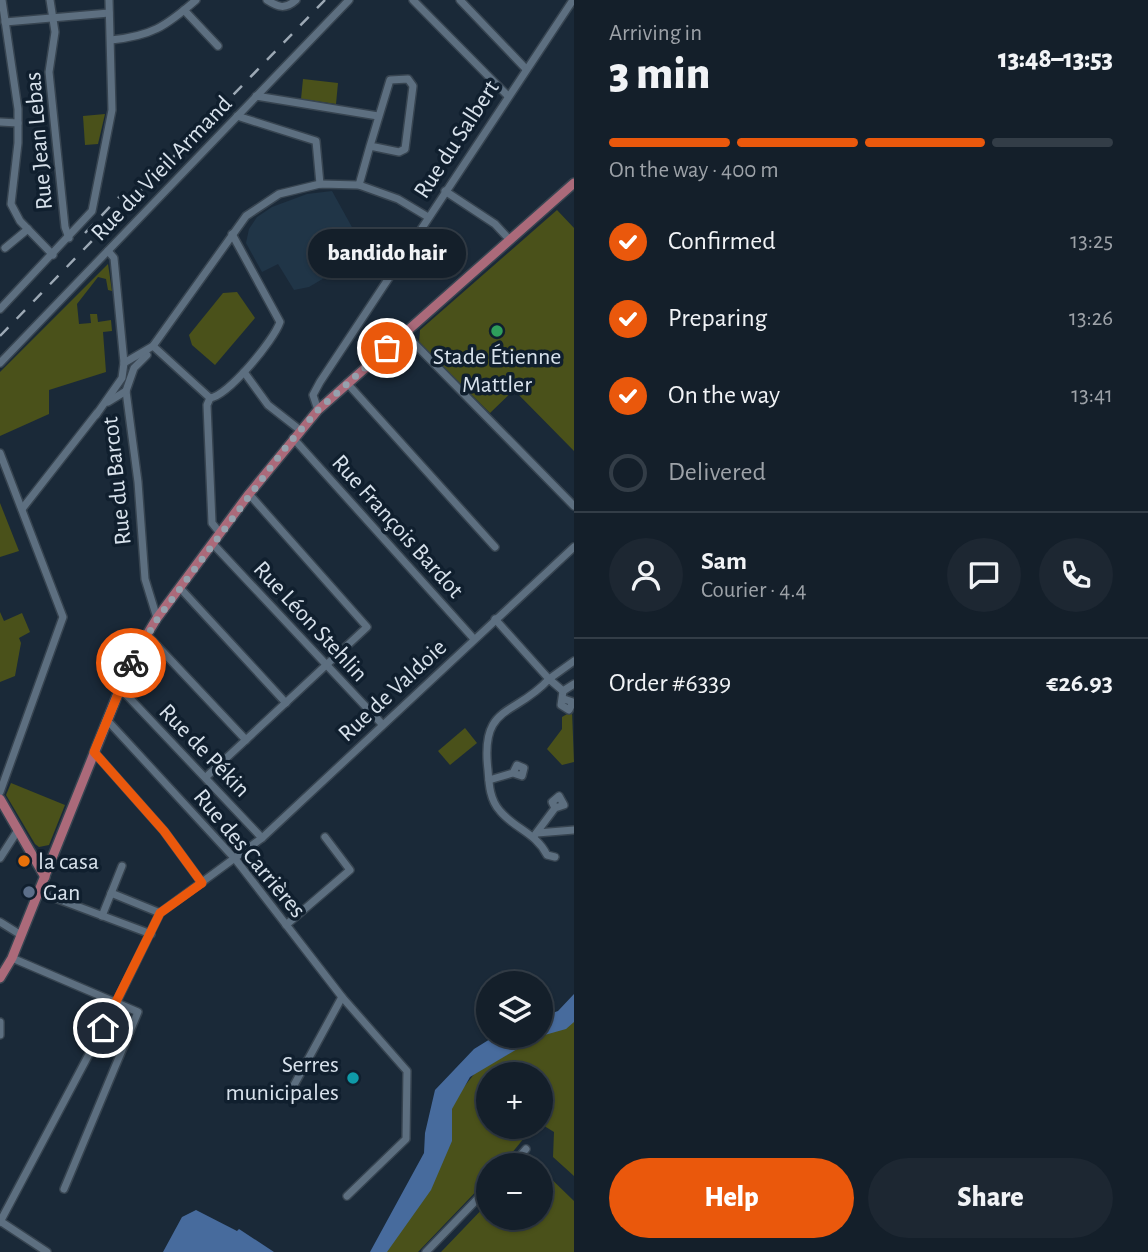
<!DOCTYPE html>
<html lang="en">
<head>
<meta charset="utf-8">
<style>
	:root { --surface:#141f2a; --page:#1d2732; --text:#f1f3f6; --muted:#9da2a8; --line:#333d47; --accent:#ea580c }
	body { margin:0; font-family:"Alegreya Sans",sans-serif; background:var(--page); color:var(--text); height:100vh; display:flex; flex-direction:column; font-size:26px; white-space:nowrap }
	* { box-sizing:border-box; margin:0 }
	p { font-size:23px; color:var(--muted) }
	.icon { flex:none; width:38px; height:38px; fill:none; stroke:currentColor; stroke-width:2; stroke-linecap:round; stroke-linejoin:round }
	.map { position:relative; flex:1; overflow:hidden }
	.drawer { display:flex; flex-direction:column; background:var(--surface); width:574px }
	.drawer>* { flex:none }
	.controls { position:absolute; left:476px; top:971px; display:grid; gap:14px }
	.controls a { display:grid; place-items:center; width:77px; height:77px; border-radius:50%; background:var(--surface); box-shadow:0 2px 5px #0004,0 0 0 2px var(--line); font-size:35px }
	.pin { position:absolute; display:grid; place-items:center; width:60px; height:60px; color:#fff; margin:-30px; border:4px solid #fff; border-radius:50%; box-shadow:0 2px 7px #0007 }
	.courier { position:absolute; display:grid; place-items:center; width:70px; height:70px; margin:-35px; border:5px solid #ea580c; border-radius:50%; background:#fff; color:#222; box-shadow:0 2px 9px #0007 }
	.bubble { position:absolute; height:49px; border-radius:24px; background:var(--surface); box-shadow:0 2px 5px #0004,0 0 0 2px var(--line); font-size:23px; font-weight:800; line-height:49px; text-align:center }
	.summary em { font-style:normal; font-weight:800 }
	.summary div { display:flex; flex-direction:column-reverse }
	.summary { display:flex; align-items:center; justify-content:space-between; height:119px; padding:0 35px }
	h1 { font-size:46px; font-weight:800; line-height:52px }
	.bar { display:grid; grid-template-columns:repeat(4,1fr); gap:10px 7px; align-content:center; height:84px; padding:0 35px }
	.bar i { height:9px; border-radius:5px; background:var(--line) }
	.bar .on { background:var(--accent) }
	.bar p { grid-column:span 4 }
	.line { display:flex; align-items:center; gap:18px; padding:0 35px; border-top:2px solid var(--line) }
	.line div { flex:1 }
	.round { display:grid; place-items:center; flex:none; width:74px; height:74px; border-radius:37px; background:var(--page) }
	ol { padding:0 35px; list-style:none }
	li { display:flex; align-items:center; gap:21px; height:77px }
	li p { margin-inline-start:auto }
	li .icon { padding:7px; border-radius:50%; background:var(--accent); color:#fff; stroke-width:4 }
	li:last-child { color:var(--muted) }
	li i { width:38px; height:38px; border:4px solid var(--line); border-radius:50% }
	.button { display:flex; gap:14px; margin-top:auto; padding:14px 35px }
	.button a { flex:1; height:80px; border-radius:42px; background:var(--accent); color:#fff; font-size:28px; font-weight:800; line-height:80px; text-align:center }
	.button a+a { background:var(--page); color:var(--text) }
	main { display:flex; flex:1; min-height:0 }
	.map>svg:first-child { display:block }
</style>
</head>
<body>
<main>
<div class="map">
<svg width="574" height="1252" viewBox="0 0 574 1252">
	<rect width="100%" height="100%" fill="#1a2938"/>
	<polygon fill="#203547" points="332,191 353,229 358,258 309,287 294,290 278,264 262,272 246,243 249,229 257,217 272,207 307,194"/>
	<g fill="#4a511a">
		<polygon points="303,79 338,83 336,104 301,99"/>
		<polygon points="105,114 98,144 85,145 83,116"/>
		<polygon points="557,210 574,228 574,451 514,390 490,413 419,343 420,330"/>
		<polygon points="108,264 112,291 108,290 106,279 98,277 77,304 79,324 91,323 90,314 97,314 98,322 111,320 112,331 103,332 106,372 49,390 49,414 0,436 0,372"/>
		<polygon points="237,292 255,318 215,365 192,345 189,335 223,293"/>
		<polygon points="0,503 19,551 0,557"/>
		<polygon points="0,612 4,621 22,613 30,632 19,638 21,643 15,676 0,682"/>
		<polygon points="572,711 574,762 562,765 547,749 562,729 562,717"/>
		<polygon points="465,728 477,743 450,765 438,751"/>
		<polygon points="11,783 65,805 49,845 39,847 35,844 6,795"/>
		<polygon points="574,1016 574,1176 553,1157 554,1132 541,1124 541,1074 488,1074 488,1127 533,1127 502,1165 488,1166 488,1179 418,1252 385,1252 421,1201 452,1102 475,1073"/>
		<polygon points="541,1169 574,1201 574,1252 441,1252 488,1203 488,1218 541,1218"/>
	</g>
	<g fill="#476b9d">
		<polygon points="574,994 574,1022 566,1029 541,1036 541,1017 558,1011"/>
		<polygon points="495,1036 539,1036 470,1077 452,1109 452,1141 431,1190 387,1252 370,1252 424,1153 425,1133 435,1090 474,1049"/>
		<polygon points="196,1210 237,1231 239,1229 274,1252 163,1252 182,1217"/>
	</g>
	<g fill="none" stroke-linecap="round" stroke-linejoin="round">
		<defs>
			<g id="minor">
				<polyline points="2,0 18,109 18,143 11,204 20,221 53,255"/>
				<polyline points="50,0 55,32 49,72 65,227 69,238"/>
				<path d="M267 0C278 7 285 10 296 0"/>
				<polyline points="413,0 508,96"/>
				<polyline points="460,0 526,69"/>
				<polyline points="184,10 218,46"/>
				<polyline points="5,22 109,13"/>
				<path d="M111 40C151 36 165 27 196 0"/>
				<polyline points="256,96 378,116"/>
				<polyline points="237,116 316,141 320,184"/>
				<polyline points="0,122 18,123"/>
				<polyline points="359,185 370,146 399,152 405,149 413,86 408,79 390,80 370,146"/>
				<polyline points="445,191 495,224 510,240"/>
				<polyline points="5,248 28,229"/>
				<polyline points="0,309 92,211 112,110 109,0"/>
				<polyline points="404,333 574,506"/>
				<polyline points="153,346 210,398"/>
				<polyline points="147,355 134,368 126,391 138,482 145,579 157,618"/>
				<polyline points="0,363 349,0"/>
				<polyline points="124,363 153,346 246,216 279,194 320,184 359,185 398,199 428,217"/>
				<polyline points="244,372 268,405 300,430"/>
				<polyline points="347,383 495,547"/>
				<path d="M210 398C228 396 274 340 280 322L232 234"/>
				<polyline points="210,398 207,405 212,523 220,533"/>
				<polyline points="108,402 126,391"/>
				<polyline points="318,410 313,395 320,382 573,0"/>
				<polyline points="96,415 122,378 124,363 114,258 108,251"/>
				<polyline points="293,438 474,639"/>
				<polyline points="0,453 63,617 0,792"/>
				<polyline points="22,509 97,413"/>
				<polyline points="213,544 382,724"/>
				<polyline points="180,588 286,703"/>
				<polyline points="495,619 549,679 574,661"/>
				<polyline points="147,635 246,740"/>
				<polyline points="120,688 262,838"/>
				<polyline points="563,691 561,705 569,710 573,702 564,699"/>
				<polyline points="107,720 236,860 342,997 407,1071 406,1139 347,1196"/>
				<polyline points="94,752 164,831 202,883"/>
				<polyline points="206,777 367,627 249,494"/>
				<polyline points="489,780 513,773 522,776 524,768 517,765 513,773"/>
				<polyline points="537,833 574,830"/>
				<polyline points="534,836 555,808 564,805 559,796 552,802 555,808"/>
				<path d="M555 857 547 855C536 833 515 829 500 811 490 800 489 785 488 770 480 703 515 717 549 679L563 691 574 684"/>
				<polyline points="0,858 18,830"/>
				<polyline points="39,892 151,934"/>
				<polyline points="111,893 160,913"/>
				<polyline points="102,916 122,866"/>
				<polyline points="0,922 21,935"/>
				<polyline points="286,925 350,870 325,837"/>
				<polyline points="12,958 138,1012 64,1189"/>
				<polyline points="0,1022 0,1035"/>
				<polyline points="293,1087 342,997"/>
				<polyline points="511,1166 526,1149"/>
				<polyline points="0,1221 47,1252"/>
				<polyline points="0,1222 113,1009 160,913 262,838 574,547"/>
				<polyline points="426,1252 488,1188"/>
			</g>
			<g id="major">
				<polyline points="0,799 45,877"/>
				<polyline points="0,978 12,958 131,661 157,618 249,494 318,410 574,183"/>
			</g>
		</defs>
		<use href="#minor" stroke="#374450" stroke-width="10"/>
		<use href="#major" stroke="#374450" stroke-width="12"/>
		<use href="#minor" stroke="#5d6f80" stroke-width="7"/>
		<use href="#major" stroke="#ab6a7a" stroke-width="9"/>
		<g stroke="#9da9b5" stroke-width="2.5" stroke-dasharray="12 12" stroke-linecap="butt">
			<polyline points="85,233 121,195"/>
			<polyline points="0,336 325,0"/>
		</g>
	</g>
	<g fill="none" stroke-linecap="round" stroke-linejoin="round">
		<polyline stroke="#96a1ad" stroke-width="7" stroke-dasharray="0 12.6" points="131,663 158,618 286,447 318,410 387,348"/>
		<polyline stroke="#ea580c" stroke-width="9" points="103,1028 160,913 202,883 164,831 94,752 131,663"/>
	</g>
	<circle fill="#2e9e5b" stroke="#101f2e" stroke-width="2.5" cx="497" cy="331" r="7"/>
	<circle fill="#e8710a" stroke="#101f2e" stroke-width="2.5" cx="24" cy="861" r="7"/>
	<circle fill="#5c6f8a" stroke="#101f2e" stroke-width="2.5" cx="29" cy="892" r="7"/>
	<circle fill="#0f9aa8" stroke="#101f2e" stroke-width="2.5" cx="353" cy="1078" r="7"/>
	<g text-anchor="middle" stroke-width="7" stroke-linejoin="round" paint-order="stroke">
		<g font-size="24" fill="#d8e2ec" stroke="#101f2e">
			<text transform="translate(456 139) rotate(-57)" y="8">Rue du Salbert</text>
			<text transform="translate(38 141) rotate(-95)" y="8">Rue Jean Lebas</text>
			<text transform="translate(161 168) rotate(-46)" y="8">Rue du Vieil Armand</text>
			<text transform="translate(116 481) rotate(-96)" y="8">Rue du Barcot</text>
			<text transform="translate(398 526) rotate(48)" y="8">Rue François Bardot</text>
			<text transform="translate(311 621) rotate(47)" y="8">Rue Léon Stehlin</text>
			<text transform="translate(392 690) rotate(-43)" y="8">Rue de Valdoie</text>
			<text transform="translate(205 750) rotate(46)" y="8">Rue de Pékin</text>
			<text transform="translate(250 853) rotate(50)" y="8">Rue des Carrières</text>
		</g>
		<g font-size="24" fill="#d8e2ec" stroke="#101f2e" text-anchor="start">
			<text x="497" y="364" text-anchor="middle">Stade Étienne<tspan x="497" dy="28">Mattler</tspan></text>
			<text x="38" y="869">la casa</text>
			<text x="43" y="900">Gan</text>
			<text x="339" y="1072" text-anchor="end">Serres<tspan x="339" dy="28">municipales</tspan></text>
		</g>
	</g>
</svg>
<div class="controls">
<a><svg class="icon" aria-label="layers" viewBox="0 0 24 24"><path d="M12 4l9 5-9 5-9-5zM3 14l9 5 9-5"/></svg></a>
<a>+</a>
<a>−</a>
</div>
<div class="pin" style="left:387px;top:348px;background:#ea580c"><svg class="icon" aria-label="bag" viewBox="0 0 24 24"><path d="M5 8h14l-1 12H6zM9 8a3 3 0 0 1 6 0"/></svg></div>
<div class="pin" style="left:103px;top:1028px;background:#1f2937"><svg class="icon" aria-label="home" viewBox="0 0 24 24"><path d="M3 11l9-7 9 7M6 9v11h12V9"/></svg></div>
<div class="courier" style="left:131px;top:663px"><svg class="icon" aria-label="bike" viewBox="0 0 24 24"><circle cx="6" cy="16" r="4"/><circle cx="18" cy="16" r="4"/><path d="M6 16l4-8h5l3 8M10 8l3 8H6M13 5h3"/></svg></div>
<div class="bubble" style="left:308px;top:229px;width:158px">bandido hair</div>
</div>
<section class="drawer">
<div class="summary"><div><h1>3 min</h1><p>Arriving in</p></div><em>13:48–13:53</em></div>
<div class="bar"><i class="on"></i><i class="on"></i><i class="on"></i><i></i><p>On the way · 400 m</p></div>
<ol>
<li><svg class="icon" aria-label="check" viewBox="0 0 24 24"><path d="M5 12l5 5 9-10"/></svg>Confirmed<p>13:25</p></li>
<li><svg class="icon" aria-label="check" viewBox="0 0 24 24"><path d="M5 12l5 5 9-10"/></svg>Preparing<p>13:26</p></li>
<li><svg class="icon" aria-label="check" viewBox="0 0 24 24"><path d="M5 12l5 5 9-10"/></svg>On the way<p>13:41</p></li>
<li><i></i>Delivered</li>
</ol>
<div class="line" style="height:126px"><a class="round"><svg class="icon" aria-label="person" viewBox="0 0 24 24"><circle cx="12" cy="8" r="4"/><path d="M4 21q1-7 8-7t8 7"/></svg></a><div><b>Sam</b><p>Courier · 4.4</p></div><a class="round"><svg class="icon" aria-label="chat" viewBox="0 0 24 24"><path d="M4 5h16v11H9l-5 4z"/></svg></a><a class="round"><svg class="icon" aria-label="phone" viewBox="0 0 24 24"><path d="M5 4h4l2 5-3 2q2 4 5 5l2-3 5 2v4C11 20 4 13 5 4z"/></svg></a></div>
<div class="line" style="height:91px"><div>Order #6339</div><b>€26.93</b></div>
<div class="button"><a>Help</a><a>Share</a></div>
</section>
</main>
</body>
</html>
